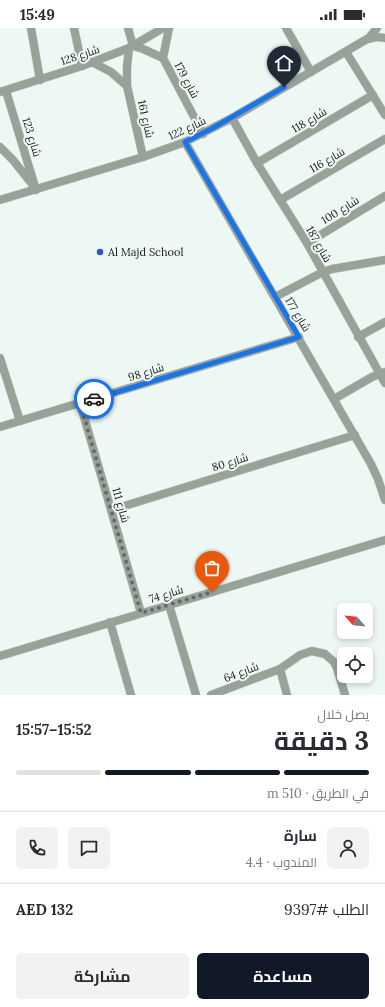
<!DOCTYPE html>
<html lang="ar">
<head>
<meta charset="utf-8">
<style>
	:root { --surface:#fff; --page:#f2f2f3; --text:#2b2b33; --muted:#7c7c81; --line:#e1e1e2; --accent:#111827 }
	body { margin:0; font-family:Lora,Cairo,serif; background:var(--page); color:var(--text); direction:rtl; height:100vh; display:flex; flex-direction:column; font-size:15px; white-space:nowrap }
	* { box-sizing:border-box; margin:0 }
	p { font-size:13px; color:var(--muted) }
	.icon { flex:none; width:22px; height:22px; fill:none; stroke:currentColor; stroke-width:2; stroke-linecap:round; stroke-linejoin:round }
	.map { position:relative; height:667px; overflow:hidden; direction:ltr }
	.drawer { display:flex; flex-direction:column; background:var(--surface); flex:1 }
	.drawer>* { flex:none }
	.needle { width:26px; rotate:297deg }
	.buttons { position:absolute; left:337px; top:575px; display:grid; gap:8px }
	.buttons a { display:grid; place-items:center; width:36px; height:36px; border-radius:6px; background:var(--surface); box-shadow:0 2px 6px #0003; font-size:20px }
	.pin { position:absolute; display:grid; place-items:center; width:34px; height:34px; color:#fff; margin:-41px -17px; border-radius:50% 50% 50% 0; rotate:-45deg; box-shadow:0 0 4px #0007 }
	.pin .icon { rotate:45deg }
	.courier { position:absolute; display:grid; place-items:center; width:40px; height:40px; margin:-20px; border:3px solid #1a73e8; border-radius:50%; background:#fff; color:#222; box-shadow:0 1px 5px #0007 }
	.headline em { font-style:normal; font-weight:700 }
	.headline div { display:flex; flex-direction:column-reverse }
	.headline { display:flex; align-items:center; justify-content:space-between; height:68px; padding:0 16px }
	h1 { font-size:26px; font-weight:700; line-height:30px }
	.bar { display:grid; grid-template-columns:repeat(4,1fr); gap:6px 4px; align-content:center; height:48px; padding:0 16px }
	.bar i { height:5px; border-radius:3px; background:var(--line) }
	.bar .selected { background:var(--accent) }
	.bar p { grid-column:span 4 }
	.line { display:flex; align-items:center; gap:10px; padding:0 16px; border-top:1px solid var(--line) }
	.line div { flex:1 }
	.round { display:grid; place-items:center; flex:none; width:42px; height:42px; border-radius:6px; background:var(--page) }
	.cta { display:flex; gap:8px; margin-top:auto; padding:8px 16px }
	.cta a { flex:1; height:46px; border-radius:6px; background:var(--accent); color:#fff; font-size:16px; font-weight:700; line-height:46px; text-align:center }
	.cta a+a { background:var(--page); color:var(--text) }
	.status { display:flex; justify-content:space-between; align-items:center; height:28px; padding:0 20px; background:var(--surface); direction:ltr }
	.status svg { height:11px; fill:currentColor }
	.map>svg:first-child { display:block }
</style>
</head>
<body>
<div class="status"><b>15:49</b><svg viewBox="0 0 49 12"><path d="M0 12V9h3v3zM5 12V6h3v6zM10 12V3h3v9zM15 12V0h3v12zM26 1h20v11H26zM47 4h2v5h-2z"/></svg></div>
<div class="map">
<svg width="385" height="667" viewBox="0 0 385 667">
	<rect width="100%" height="100%" fill="#edf7f3"/>
	<g fill="none" stroke-linecap="round" stroke-linejoin="round">
		<defs>
			<g id="minor">
				<polyline points="31,0 40,52"/>
				<polyline points="74,0 82,38"/>
				<polyline points="128,0 133,18 143,21 163,30"/>
				<polyline points="286,0 311,44"/>
				<polyline points="368,11 377,0"/>
				<polyline points="129,20 127,39 127,58 143,129"/>
				<polyline points="346,24 385,87"/>
				<polyline points="163,30 203,106"/>
				<polyline points="163,30 169,0"/>
				<polyline points="92,34 111,44 127,58"/>
				<polyline points="6,63 36,162"/>
				<polyline points="0,64 82,38 129,20 163,0"/>
				<polyline points="232,90 257,135 307,215 385,355"/>
				<polyline points="185,114 371,436 378,451 385,472"/>
				<polyline points="0,119 13,132 32,156"/>
				<polyline points="257,135 373,67"/>
				<polyline points="0,172 143,129 185,114 232,90 367,11 377,9 385,10"/>
				<polyline points="280,172 385,111"/>
				<polyline points="307,215 385,168"/>
				<polyline points="275,269 323,244 332,241 385,232"/>
				<polyline points="358,309 385,294"/>
				<polyline points="0,330 20,393"/>
				<polyline points="334,371 372,349 385,344"/>
				<polyline points="80,375 141,585"/>
				<polyline points="0,399 299,309"/>
				<polyline points="111,482 355,407"/>
				<polyline points="169,577 196,667"/>
				<polyline points="110,594 131,667"/>
				<polyline points="0,628 385,512"/>
				<polyline points="280,641 287,667"/>
				<polyline points="211,667 280,641 300,627 312,623 325,626 334,634 337,640 345,667"/>
			</g>
		</defs>
		<use href="#minor" stroke="#cbd4d0" stroke-width="9"/>
		<use href="#minor" stroke="#97a399" stroke-width="8"/>
	</g>
	<g fill="none" stroke-linecap="round" stroke-linejoin="round">
		<polyline stroke="#636967" stroke-width="4" stroke-dasharray="0 7.2" points="94,371 80,375 141,585 212,564"/>
		<polyline stroke="#1a73e8" stroke-width="5" points="94,371 299,309 185,114 213,100 284,59"/>
	</g>
	<circle fill="#2a58c7" stroke="#edf7f3" stroke-width="1.5" cx="100" cy="224" r="4"/>
	<g text-anchor="middle" stroke-width="4" stroke-linejoin="round" paint-order="stroke">
		<g font-size="11" fill="#191c1b" stroke="#edf7f3">
			<text transform="translate(80 27) rotate(-19)" y="4">شارع 128</text>
			<text transform="translate(187 52) rotate(62)" y="4">شارع 179</text>
			<text transform="translate(146 91) rotate(77)" y="4">شارع 161</text>
			<text transform="translate(309 92) rotate(-31)" y="4">شارع 118</text>
			<text transform="translate(187 100) rotate(-25)" y="4">شارع 122</text>
			<text transform="translate(32 109) rotate(73)" y="4">شارع 123</text>
			<text transform="translate(327 132) rotate(-30)" y="4">شارع 116</text>
			<text transform="translate(340 182) rotate(-32)" y="4">شارع 100</text>
			<text transform="translate(319 216) rotate(60)" y="4">شارع 187</text>
			<text transform="translate(298 286) rotate(59)" y="4">شارع 177</text>
			<text transform="translate(146 344) rotate(-17)" y="4">شارع 98</text>
			<text transform="translate(230 434) rotate(-17)" y="4">شارع 80</text>
			<text transform="translate(121 477) rotate(74)" y="4">شارع 111</text>
			<text transform="translate(166 566) rotate(-17)" y="4">شارع 74</text>
			<text transform="translate(241 644) rotate(-21)" y="4">شارع 64</text>
		</g>
		<g font-size="11" fill="#191c1b" stroke="#edf7f3" text-anchor="start">
			<text x="108" y="228">Al Majd School</text>
		</g>
	</g>
</svg>
<div class="buttons">
<a><svg class="needle" viewBox="-14 -14 28 28"><path d="M0-13l5 13h-10z" fill="#e53935"/><path d="M0 13l5-13h-10z" fill="#7c7c81"/></svg></a>
<a><svg class="icon" aria-label="locate" viewBox="0 0 24 24"><circle cx="12" cy="12" r="6"/><path d="M12 2v4M12 18v4M2 12h4M18 12h4"/></svg></a>
</div>
<div class="pin" style="left:212px;top:564px;background:#ea580c"><svg class="icon" aria-label="bag" viewBox="0 0 24 24"><path d="M5 8h14l-1 12H6zM9 8a3 3 0 0 1 6 0"/></svg></div>
<div class="pin" style="left:284px;top:59px;background:#1f2937"><svg class="icon" aria-label="home" viewBox="0 0 24 24"><path d="M3 11l9-7 9 7M6 9v11h12V9"/></svg></div>
<div class="courier" style="left:94px;top:371px"><svg class="icon" aria-label="car" viewBox="0 0 24 24"><path d="M5 17H2v-5l4-1 3-4h7l3 4 3 1v5h-3M9 17h6M6 11h13"/><circle cx="7" cy="17" r="2"/><circle cx="17" cy="17" r="2"/></svg></div>
</div>
<section class="drawer">
<div class="headline"><div><h1>3 دقيقة</h1><p>يصل خلال</p></div><em>15:52–15:57</em></div>
<div class="bar"><i class="selected"></i><i class="selected"></i><i class="selected"></i><i></i><p>في الطريق · 510 m</p></div>
<div class="line" style="height:72px"><a class="round"><svg class="icon" aria-label="person" viewBox="0 0 24 24"><circle cx="12" cy="8" r="4"/><path d="M4 21q1-7 8-7t8 7"/></svg></a><div><b>سارة</b><p>المندوب · 4.4</p></div><a class="round"><svg class="icon" aria-label="chat" viewBox="0 0 24 24"><path d="M4 5h16v11H9l-5 4z"/></svg></a><a class="round"><svg class="icon" aria-label="phone" viewBox="0 0 24 24"><path d="M5 4h4l2 5-3 2q2 4 5 5l2-3 5 2v4C11 20 4 13 5 4z"/></svg></a></div>
<div class="line" style="height:52px"><div>الطلب #9397</div><b>AED 132</b></div>
<div class="cta"><a>مساعدة</a><a>مشاركة</a></div>
</section>
</body>
</html>
